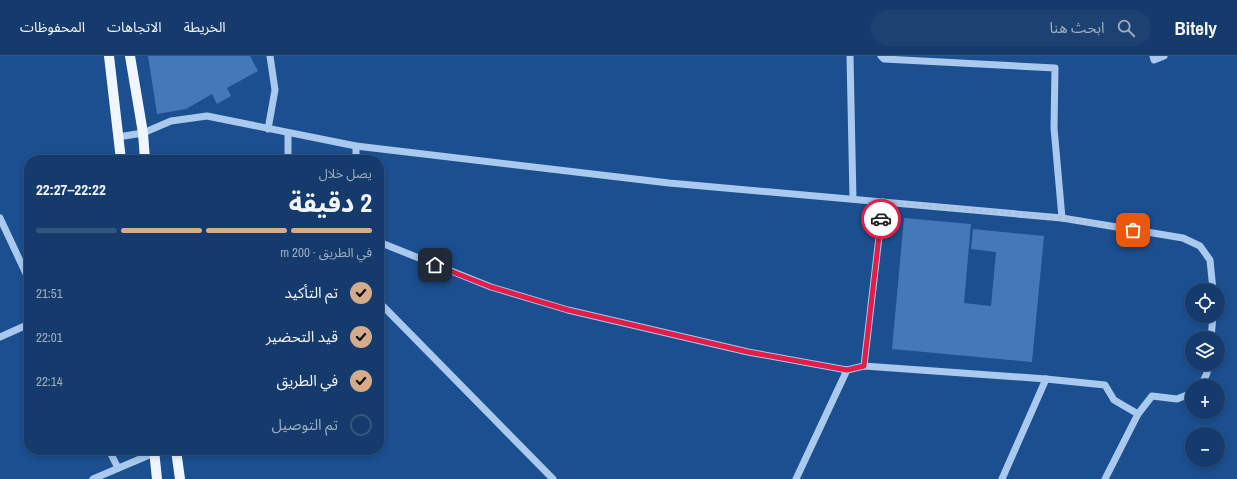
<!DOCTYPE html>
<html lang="ar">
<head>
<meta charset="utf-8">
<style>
	:root { --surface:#143b6b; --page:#1d4271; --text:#f1f3f6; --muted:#9dadc1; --line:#33557e; --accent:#d6ab8b }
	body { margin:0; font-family:"Archivo Narrow","Noto Sans Arabic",sans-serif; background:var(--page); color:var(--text); direction:rtl; height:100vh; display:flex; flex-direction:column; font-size:15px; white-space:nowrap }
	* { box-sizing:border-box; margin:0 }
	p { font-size:13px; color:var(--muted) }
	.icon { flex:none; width:22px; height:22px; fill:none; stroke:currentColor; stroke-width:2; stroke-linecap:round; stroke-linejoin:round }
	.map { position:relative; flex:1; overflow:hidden; direction:ltr }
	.panel { position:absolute; left:24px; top:99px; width:360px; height:300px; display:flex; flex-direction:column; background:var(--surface); border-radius:16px; box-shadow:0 2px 6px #0003,0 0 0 1px var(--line); direction:rtl }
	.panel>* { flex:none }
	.controls { position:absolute; left:1185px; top:227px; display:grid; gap:8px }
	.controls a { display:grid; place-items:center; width:40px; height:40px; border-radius:50%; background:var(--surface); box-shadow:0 2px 6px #0003,0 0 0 1px var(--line); font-size:20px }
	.pin { position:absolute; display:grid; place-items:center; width:34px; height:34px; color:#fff; margin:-17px; border-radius:8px; box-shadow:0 2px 6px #0006 }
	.courier { position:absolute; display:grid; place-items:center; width:40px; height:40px; margin:-20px; border:3px solid #e11d48; border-radius:50%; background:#fff; color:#222; box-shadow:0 1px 5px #0007 }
	.head em { font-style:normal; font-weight:700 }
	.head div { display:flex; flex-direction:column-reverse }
	.head { display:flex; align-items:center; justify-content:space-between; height:68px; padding:0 12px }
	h1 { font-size:26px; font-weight:700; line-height:30px }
	.bar { display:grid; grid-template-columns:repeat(4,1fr); gap:6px 4px; align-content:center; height:48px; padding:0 12px }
	.bar i { height:5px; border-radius:3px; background:var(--line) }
	.bar .active { background:var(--accent) }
	.bar p { grid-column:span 4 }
	ol { padding:0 12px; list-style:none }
	li { display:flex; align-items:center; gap:12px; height:44px }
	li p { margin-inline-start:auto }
	li .icon { padding:4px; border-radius:50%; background:var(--accent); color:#111; stroke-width:4 }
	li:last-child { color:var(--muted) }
	li i { width:22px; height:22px; border:2px solid var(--line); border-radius:50% }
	header { display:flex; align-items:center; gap:24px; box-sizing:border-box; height:56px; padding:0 20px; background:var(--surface); border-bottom:1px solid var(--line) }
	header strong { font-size:19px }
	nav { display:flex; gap:22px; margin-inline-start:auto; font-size:14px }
	.search { width:280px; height:36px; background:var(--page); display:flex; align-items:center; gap:10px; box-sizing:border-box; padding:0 14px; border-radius:22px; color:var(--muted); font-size:15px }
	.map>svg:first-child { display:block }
</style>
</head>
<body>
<header>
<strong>Bitely</strong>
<div class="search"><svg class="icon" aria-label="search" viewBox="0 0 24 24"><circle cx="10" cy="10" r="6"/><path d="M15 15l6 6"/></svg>ابحث هنا</div>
<nav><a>الخريطة</a><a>الاتجاهات</a><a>المحفوظات</a></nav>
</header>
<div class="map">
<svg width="1237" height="423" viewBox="0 0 1237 423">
	<rect width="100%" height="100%" fill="#1b4f8f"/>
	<g fill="#4478b7">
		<polygon points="148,0 250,0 258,15 227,32 231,40 217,48 212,38 186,53 157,58"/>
		<polygon points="904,162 971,168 964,247 991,250 996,196 971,193 973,173 1044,180 1032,306 892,293"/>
	</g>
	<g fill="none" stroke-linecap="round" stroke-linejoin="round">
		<g stroke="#a9c9ee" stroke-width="7">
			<polyline points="850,0 853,143"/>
			<polyline points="881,0 884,3 1055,12 1054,72 1062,162"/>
			<polyline points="1153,0 1154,4 1164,0"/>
			<polyline points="268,73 275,34 270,0"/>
			<polyline points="118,81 143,77 171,65 207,60 356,90 669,127 1062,162 1183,182 1200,190 1210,204 1213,234"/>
			<polyline points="288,104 288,77"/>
			<polyline points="356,104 356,90"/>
			<polyline points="0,162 29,224"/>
			<polyline points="379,186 491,231 568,254 748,296 847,314 864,310 1046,323 1105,329 1114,344 1138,358 1105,423"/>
			<polyline points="379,246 553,423"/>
			<polyline points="0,281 29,268"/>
			<polyline points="1211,282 1213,260"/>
			<polyline points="864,310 883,146"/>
			<polyline points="1201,330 1207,317 1208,308"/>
			<polyline points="1138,358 1152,340 1177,343 1192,337"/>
			<polyline points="109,394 118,412"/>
			<polyline points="93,423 154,397"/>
			<polyline points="796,423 847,314"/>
			<polyline points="1002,423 1046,323"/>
		</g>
		<g stroke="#f0f6ff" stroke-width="10">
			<polyline points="109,0 121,104"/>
			<polyline points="130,0 143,77 145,104"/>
			<polyline points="154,394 157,423"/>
			<polyline points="176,394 180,423"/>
		</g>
	</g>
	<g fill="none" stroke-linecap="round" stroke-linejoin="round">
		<polyline stroke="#afc1d8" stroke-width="4" stroke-dasharray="0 7.2" points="881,163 883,146 1062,162 1133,174"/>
		<polyline stroke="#e11d48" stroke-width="5" points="435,209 491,231 568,254 748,296 847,314 864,310 881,163"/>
	</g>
</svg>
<div class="controls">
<a><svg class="icon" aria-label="locate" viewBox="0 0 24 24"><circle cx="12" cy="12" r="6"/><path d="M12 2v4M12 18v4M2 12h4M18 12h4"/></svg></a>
<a><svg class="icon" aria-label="layers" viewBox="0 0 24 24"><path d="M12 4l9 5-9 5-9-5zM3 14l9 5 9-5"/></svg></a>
<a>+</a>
<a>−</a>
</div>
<div class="pin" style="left:1133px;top:174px;background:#ea580c"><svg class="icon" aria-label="bag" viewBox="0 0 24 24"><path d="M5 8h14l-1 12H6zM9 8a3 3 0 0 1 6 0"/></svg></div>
<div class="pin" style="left:435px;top:209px;background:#1f2937"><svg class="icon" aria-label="home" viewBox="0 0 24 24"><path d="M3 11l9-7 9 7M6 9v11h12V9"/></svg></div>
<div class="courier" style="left:881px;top:163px"><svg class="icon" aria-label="car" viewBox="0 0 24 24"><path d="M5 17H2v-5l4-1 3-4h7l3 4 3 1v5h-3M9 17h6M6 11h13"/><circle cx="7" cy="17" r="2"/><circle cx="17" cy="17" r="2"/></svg></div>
<section class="panel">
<div class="head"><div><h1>2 دقيقة</h1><p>يصل خلال</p></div><em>22:22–22:27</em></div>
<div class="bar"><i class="active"></i><i class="active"></i><i class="active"></i><i></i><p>في الطريق · 200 m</p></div>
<ol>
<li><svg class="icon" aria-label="check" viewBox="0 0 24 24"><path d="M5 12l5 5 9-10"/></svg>تم التأكيد<p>21:51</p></li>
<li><svg class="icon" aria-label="check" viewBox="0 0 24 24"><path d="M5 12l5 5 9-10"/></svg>قيد التحضير<p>22:01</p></li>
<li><svg class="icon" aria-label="check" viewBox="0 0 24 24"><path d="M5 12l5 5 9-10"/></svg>في الطريق<p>22:14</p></li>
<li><i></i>تم التوصيل</li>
</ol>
</section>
</div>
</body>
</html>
